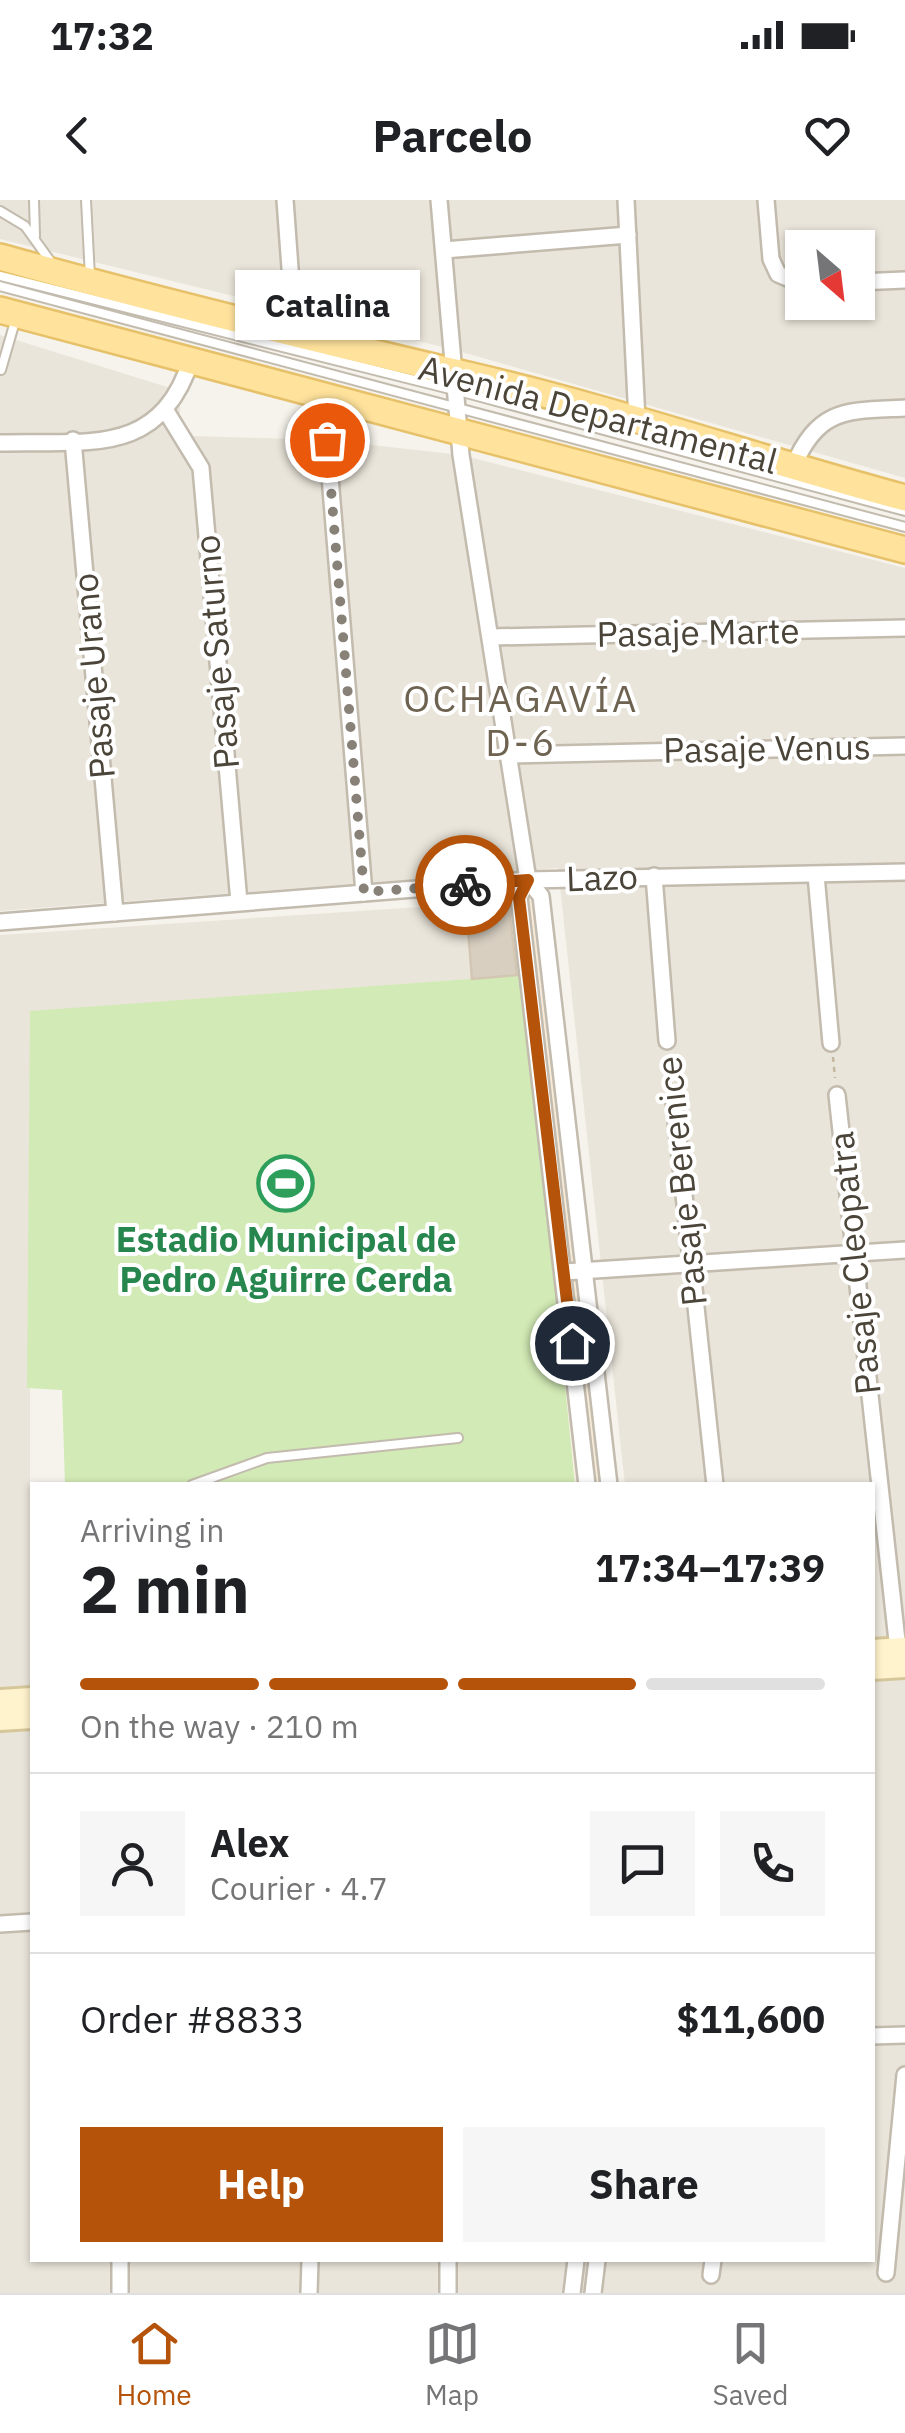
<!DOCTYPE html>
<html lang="en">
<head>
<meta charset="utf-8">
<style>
	:root { --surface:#fff; --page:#f6f6f6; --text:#202124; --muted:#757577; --line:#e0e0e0; --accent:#b45309 }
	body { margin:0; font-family:"IBM Plex Sans",sans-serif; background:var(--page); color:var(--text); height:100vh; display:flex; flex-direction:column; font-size:38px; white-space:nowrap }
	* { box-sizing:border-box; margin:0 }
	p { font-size:32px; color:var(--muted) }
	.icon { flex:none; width:55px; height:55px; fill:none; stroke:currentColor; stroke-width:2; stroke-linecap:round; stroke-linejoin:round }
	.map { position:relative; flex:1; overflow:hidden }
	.panel { position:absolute; left:30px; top:1282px; width:845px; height:780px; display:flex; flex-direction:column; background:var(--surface); border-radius:0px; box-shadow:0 2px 8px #0004 }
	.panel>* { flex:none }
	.needle { width:65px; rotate:152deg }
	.controls { position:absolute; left:785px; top:30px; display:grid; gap:20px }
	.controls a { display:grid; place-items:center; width:90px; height:90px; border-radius:0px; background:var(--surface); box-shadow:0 2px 8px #0004; font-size:50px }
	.pin { position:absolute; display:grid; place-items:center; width:85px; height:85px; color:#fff; margin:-42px; border:5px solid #fff; border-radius:50%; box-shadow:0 2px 10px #0007 }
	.courier { position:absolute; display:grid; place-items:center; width:100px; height:100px; margin:-50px; border:8px solid #b45309; border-radius:50%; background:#fff; color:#222; box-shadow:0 2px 12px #0007 }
	.bubble { position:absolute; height:70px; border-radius:0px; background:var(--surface); box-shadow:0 2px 8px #0004; font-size:32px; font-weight:700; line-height:70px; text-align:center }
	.overview em { font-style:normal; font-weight:700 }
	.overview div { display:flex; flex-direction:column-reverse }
	.overview { display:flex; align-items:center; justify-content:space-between; height:170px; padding:0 50px }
	h1 { font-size:65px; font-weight:700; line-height:75px }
	.bar { display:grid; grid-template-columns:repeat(4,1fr); gap:15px 10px; align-content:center; height:120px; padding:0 50px }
	.bar i { height:12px; border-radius:8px; background:var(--line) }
	.bar .active { background:var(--accent) }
	.bar p { grid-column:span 4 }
	.line { display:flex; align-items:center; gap:25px; padding:0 50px; border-top:2px solid var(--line) }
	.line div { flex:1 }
	.round { display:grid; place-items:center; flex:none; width:105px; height:105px; border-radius:0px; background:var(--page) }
	.primary-button { display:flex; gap:20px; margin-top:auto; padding:20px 50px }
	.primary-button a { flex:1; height:115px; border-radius:0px; background:var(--accent); color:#fff; font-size:40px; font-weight:700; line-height:115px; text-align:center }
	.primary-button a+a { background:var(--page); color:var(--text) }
	.status { display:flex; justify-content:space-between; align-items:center; height:70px; padding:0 50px; background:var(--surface); direction:ltr }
	.status svg { height:28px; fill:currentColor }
	header { display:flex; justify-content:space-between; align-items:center; height:130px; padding:0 50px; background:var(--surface); font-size:45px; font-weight:700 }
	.tabs { display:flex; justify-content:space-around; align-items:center; height:140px; border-top:2px solid var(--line); background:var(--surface); font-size:28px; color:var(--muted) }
	.tabs a { display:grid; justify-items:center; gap:5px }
	.tabs .active { color:var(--accent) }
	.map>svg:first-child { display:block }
</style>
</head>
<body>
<div class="status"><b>17:32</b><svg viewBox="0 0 49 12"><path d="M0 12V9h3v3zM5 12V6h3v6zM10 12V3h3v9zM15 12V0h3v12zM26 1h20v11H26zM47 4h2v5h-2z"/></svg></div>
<header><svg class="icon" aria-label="back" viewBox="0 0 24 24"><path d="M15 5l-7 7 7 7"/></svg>Parcelo<svg class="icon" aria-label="heart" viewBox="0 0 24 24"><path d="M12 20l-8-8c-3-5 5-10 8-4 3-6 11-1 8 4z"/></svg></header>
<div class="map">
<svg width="905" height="2093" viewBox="0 0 905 2093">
	<rect width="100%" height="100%" fill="#f6f3ec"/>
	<g fill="#eae5da" fill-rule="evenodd">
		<path d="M0 0H905V278L451 149 0 39ZM802 48H858V102H802Z"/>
		<polygon points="0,135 180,191 180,216 192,236 327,240 461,255 905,368 905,2093 0,2093 0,1528 32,1527 32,2060 872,2060 872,1285 625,1285 558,668 0,711"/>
		<polygon points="466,704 472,779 30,812 30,1493 0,1494 0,735"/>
	</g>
	<polygon fill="#f7ead8" points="515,698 540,698 605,1285 576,1285"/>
	<polygon fill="#d2eab5" points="524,775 575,1285 65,1285 62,1190 27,1188 30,811"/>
	<polygon fill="#d8cfc1" stroke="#d3c7b4" stroke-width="2.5" points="508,700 517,775 472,779 466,704"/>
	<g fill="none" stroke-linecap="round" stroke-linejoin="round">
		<defs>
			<g id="lane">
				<polyline points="34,0 35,36"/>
				<polyline points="86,0 90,77"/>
				<polyline points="0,11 25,26 53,65"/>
				<polyline points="0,76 470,194 905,311"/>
				<polyline points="0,86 905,327"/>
				<polyline points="1,170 16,118"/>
				<polyline points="192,1285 267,1258 458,1238"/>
			</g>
			<g id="street">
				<polyline points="285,0 295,136"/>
				<polyline points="439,0 461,255 528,680 541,696 609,1285"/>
				<polyline points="626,0 637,220"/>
				<polyline points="766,0 771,59 778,74 802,84"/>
				<polyline points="444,50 628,35"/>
				<polyline points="858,82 905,80"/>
				<polyline points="328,197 327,240 364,693"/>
				<polyline points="166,211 201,268 239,702"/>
				<polyline points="73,240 115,713"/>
				<path d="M0 243C86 240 159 259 191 160"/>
				<path d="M793 267C819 207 846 211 905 208"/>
				<polyline points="491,437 905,428"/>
				<polyline points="510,555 905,546"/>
				<polyline points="816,675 831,843"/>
				<polyline points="654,676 667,841"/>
				<polyline points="528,680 519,697 587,1285"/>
				<polyline points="0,722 528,680 905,672"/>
				<polyline points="837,895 898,1450"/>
				<polyline points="674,901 715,1285"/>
				<polyline points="564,1072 905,1050"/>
				<polyline points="0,1724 32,1722"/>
				<polyline points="872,1836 905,1835"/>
				<polyline points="886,2073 905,1875"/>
				<polyline points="711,2075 713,2060"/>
				<polyline points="120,2093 120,2060"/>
				<polyline points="309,2093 310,2060"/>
				<polyline points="448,2093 448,2060"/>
				<polyline points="572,2093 576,2060"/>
				<polyline points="593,2093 597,2060"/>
			</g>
			<g id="secondary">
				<polyline points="872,1451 905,1449"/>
				<polyline points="872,1468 905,1466"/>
				<polyline points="0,1501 32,1499"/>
				<polyline points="0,1519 32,1517"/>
			</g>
			<g id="primary">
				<path d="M0 57C157 101 314 139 472 176 618 210 760 259 905 298"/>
				<polyline points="0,110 905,350"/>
			</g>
		</defs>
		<use href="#lane" stroke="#c2bbae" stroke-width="12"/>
		<use href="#street" stroke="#c2bbae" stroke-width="20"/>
		<use href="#secondary" stroke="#d6c79b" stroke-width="28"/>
		<use href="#primary" stroke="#e6c16a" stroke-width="30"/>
		<g stroke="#c4b79f" stroke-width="2.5" stroke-dasharray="5 5" stroke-linecap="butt">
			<polyline points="833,857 835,878"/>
			<polyline points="669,858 672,885"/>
		</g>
		<use href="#lane" stroke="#fff" stroke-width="8"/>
		<use href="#street" stroke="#fff" stroke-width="15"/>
		<use href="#secondary" stroke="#fff3cd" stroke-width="22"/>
		<use href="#primary" stroke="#ffe39c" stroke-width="25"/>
	</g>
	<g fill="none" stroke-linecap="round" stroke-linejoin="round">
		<polyline stroke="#878178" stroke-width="10" stroke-dasharray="0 18" points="327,240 364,692 465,685"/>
		<polyline stroke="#b45309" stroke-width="12" points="465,685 528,680 519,698 572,1143"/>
	</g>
	<defs>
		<symbol id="stadium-ring" viewBox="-11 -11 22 22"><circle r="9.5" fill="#fff" stroke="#2e9e5b" stroke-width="1.5"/><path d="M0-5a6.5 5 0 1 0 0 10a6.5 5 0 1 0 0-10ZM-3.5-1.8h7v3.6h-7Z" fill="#2e9e5b"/></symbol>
	</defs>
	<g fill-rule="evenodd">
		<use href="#stadium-ring" x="254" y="952" width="63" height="63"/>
	</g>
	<g text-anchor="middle" stroke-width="8" stroke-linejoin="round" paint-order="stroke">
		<g font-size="35" fill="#4b4439" stroke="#fff">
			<text transform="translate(598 215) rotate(15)" y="12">Avenida Departamental</text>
			<text transform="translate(698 433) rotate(-1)" y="12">Pasaje Marte</text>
			<text transform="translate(217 452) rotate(-95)" y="12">Pasaje Saturno</text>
			<text transform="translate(94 476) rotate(-95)" y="12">Pasaje Urano</text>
			<text transform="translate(767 549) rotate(-1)" y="12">Pasaje Venus</text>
			<text transform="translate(602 678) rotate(-2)" y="12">Lazo</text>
			<text transform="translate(682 981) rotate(-96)" y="12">Pasaje Berenice</text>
			<text transform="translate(855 1063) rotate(-96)" y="12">Pasaje Cleopatra</text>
		</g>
		<g font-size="35" font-weight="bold" fill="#27864d" stroke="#fff">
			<text x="286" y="1052">Estadio Municipal de<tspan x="286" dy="40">Pedro Aguirre Cerda</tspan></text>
		</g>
		<g font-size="38" letter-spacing="2.5" fill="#6e6250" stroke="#fff">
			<text x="521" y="512">OCHAGAVÍA<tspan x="521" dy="44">D-6</tspan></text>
		</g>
	</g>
</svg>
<div class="controls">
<a><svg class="needle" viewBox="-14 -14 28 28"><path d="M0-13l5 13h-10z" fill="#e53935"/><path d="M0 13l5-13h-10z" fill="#757577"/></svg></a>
</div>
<div class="pin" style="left:327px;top:240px;background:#ea580c"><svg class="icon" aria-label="bag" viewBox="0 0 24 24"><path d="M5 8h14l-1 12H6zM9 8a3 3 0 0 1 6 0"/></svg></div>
<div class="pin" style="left:572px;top:1143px;background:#1f2937"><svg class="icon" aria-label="home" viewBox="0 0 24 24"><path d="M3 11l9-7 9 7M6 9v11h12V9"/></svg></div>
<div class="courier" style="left:465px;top:685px"><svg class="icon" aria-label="bike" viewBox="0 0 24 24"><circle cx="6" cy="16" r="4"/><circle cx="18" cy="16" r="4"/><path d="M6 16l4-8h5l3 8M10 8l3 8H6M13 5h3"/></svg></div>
<div class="bubble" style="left:235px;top:70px;width:185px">Catalina</div>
<section class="panel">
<div class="overview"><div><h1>2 min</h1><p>Arriving in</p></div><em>17:34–17:39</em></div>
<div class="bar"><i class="active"></i><i class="active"></i><i class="active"></i><i></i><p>On the way · 210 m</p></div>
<div class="line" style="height:180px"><a class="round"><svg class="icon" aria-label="person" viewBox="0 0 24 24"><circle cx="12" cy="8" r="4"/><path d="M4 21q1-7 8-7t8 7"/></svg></a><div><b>Alex</b><p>Courier · 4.7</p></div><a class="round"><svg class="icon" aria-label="chat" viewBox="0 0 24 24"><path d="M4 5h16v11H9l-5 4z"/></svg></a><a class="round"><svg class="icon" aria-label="phone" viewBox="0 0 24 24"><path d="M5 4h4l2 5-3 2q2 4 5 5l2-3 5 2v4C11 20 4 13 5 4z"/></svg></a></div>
<div class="line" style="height:130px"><div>Order #8833</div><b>$11,600</b></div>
<div class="primary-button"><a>Help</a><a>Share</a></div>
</section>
</div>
<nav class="tabs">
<a class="active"><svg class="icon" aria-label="home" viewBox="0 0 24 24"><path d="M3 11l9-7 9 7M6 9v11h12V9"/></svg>Home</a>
<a><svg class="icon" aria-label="map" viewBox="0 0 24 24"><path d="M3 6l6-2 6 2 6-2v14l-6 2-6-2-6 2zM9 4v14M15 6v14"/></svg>Map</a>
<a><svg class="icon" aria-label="saved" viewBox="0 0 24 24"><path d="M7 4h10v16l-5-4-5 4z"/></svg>Saved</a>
</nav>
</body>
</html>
